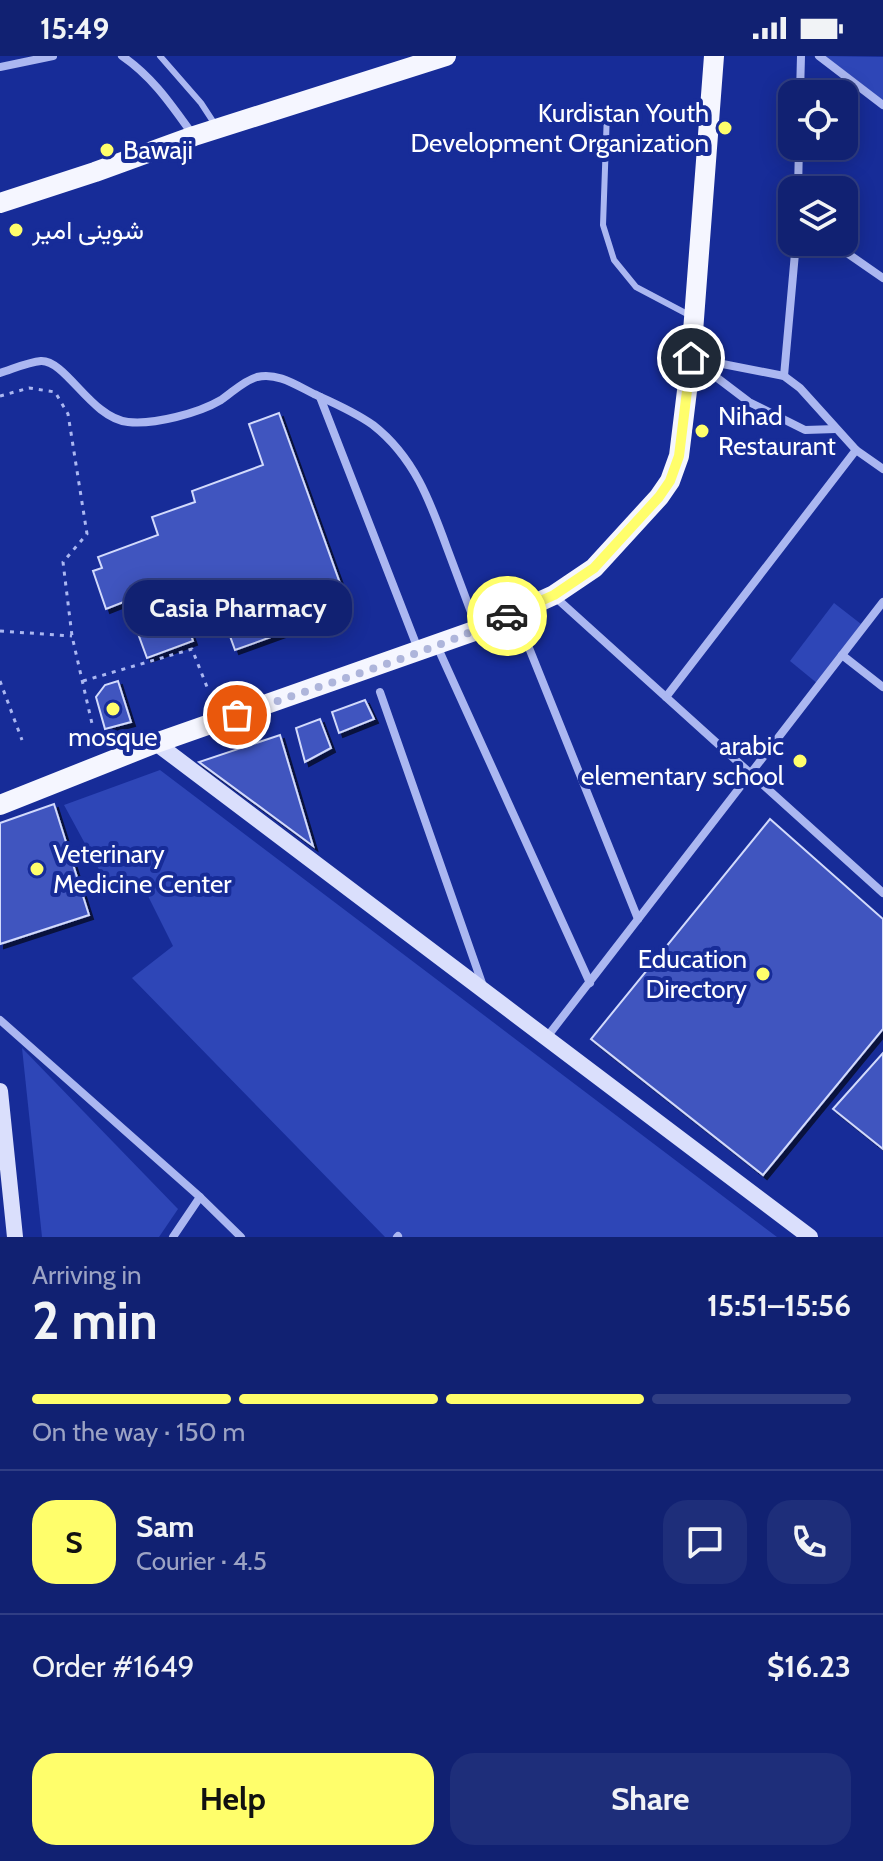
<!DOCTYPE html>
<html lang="en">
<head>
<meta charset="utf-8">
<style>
	:root { --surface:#112172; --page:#1e2e7a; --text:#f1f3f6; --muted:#9ca3c4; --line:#303e84; --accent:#fffe6b }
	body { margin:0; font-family:Cabin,Vazirmatn,sans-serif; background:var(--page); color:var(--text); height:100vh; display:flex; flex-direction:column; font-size:30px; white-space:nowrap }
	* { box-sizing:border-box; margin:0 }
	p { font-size:26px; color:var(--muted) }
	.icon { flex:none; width:44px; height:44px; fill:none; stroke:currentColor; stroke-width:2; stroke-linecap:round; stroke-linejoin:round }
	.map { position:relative; height:1181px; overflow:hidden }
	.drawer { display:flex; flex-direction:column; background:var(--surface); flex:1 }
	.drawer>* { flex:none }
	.fabs { position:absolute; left:778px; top:24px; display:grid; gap:16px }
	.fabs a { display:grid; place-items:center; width:80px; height:80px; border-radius:16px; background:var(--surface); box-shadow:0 4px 20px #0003,0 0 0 2px var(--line); font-size:40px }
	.pin { position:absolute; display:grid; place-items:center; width:68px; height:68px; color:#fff; margin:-34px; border:4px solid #fff; border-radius:50%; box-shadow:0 2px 8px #0007 }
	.courier { position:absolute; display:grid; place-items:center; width:80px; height:80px; margin:-40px; border:6px solid #fffe6b; border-radius:50%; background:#fff; color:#222; box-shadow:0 2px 10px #0007 }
	.bubble { position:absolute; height:56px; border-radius:24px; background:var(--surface); box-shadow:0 4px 20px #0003,0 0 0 2px var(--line); font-size:26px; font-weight:800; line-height:56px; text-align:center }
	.summary em { font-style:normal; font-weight:800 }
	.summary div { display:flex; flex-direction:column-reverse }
	.summary { display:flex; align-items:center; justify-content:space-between; height:136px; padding:0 32px }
	h1 { font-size:52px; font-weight:800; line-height:60px }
	.bar { display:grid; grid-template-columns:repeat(4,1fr); gap:12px 8px; align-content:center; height:96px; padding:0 32px }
	.bar i { height:10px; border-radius:6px; background:var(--line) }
	.bar .selected { background:var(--accent) }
	.bar p { grid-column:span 4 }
	.line { display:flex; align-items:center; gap:20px; padding:0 32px; border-top:2px solid var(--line) }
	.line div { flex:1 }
	.round { display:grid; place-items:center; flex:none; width:84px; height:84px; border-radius:24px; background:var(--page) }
	.button { display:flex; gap:16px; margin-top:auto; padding:16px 32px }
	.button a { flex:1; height:92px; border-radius:24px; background:var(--accent); color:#111; font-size:32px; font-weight:800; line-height:92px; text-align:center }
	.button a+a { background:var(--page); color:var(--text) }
	.status { display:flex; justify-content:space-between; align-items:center; height:56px; padding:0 40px; background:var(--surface); direction:ltr }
	.status svg { height:22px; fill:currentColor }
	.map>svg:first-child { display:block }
</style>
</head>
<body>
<div class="status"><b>15:49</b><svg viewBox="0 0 49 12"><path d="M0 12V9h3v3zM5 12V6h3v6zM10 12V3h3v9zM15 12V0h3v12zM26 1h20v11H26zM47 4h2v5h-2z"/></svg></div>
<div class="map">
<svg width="883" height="1181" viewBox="0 0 883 1181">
	<defs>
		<filter id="shadow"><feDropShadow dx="4" dy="4" stdDeviation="0" flood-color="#0009"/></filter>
	</defs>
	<rect width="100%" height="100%" fill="#172c98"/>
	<g fill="#2e46b7">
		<polygon points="825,0 883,1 883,45"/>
		<polygon points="834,547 861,568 818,628 790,605"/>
		<polygon points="160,714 777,1181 385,1181 132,922 173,890 143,830 108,830 64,749"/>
		<polygon points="22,992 178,1153 159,1181 42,1181"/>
	</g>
	<g fill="#4055bf" stroke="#d2dafc" stroke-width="2" filter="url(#shadow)">
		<polygon points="279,357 346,544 282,567 285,576 235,594 222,558 214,564 207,545 182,554 193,585 147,602 126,545 106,553 93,515 102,512 98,501 158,479 152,461 195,446 192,435 263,409 249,368"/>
		<polygon points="118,625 131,666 105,673 96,641 105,629"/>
		<polygon points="365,644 374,663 339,677 332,656"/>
		<polygon points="320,663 331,692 305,706 296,672"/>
		<polygon points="280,679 313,790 199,706"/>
		<polygon points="54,748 89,859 0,888 0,767"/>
		<polygon points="770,763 883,863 883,973 763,1119 591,983"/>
		<polygon points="883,997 883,1093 833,1053"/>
	</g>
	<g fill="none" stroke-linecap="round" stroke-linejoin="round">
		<g stroke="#abb7f1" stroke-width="3" stroke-dasharray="4 6" stroke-linecap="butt">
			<polyline points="0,340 29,332 55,336 68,358 87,478 63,506 72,580 93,672"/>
			<polyline points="0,575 72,580"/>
			<polyline points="0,625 22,684"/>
			<polyline points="83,625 192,593 209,636"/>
		</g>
		<g stroke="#abb7f1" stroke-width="6">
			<polyline points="160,0 201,47 216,70"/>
			<polyline points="607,56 603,169 614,204 636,231 691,260"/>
		</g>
		<g stroke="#abb7f1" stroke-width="8">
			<path d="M122 0C153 21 172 50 193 79"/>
			<polyline points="819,0 883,49"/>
			<polyline points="0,11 53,0"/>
			<polyline points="800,38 801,0"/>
			<polyline points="798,134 799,90"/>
			<polyline points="831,186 883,222"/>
			<polyline points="692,302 784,320 800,332 856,394 883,413"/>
			<polyline points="695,305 749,346 805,374 836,373"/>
			<path d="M0 317C13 313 28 306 41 305 66 304 91 362 128 366 154 369 199 357 221 344 233 336 243 325 257 321 277 316 296 329 314 338 334 347 355 356 373 369 414 401 430 445 447 492 457 519 467 546 477 572"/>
			<polyline points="784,320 796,186"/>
			<polyline points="320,341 418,593"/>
			<polyline points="554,540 883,837"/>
			<polyline points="515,557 638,863"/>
			<polyline points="437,590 590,927"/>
			<polyline points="842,599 883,631"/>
			<polyline points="380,636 483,930"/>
			<polyline points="666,641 856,394"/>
			<polyline points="0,964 200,1141 241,1181"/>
			<polyline points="547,981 883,546"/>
			<polyline points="173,1181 200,1141"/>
			<polyline points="397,1181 398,1180"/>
		</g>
		<g stroke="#dadffc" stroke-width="16">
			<polyline points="156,687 810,1181"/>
			<polyline points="0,1035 15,1181"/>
		</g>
		<g stroke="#f5f6ff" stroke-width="20">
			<polyline points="0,147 95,116 194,80 446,0"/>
			<polyline points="0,749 156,687 477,574 554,539 594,512 659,441 670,425 679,400 691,302 714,0"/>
		</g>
	</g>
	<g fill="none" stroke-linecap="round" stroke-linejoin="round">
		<path stroke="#aeb5db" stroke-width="8" stroke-dasharray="0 14.4" d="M237 659C327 627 421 600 507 560"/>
		<polyline stroke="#fffe6b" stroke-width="10" points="507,560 554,539 594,512 659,441 670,425 679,400 691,302"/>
	</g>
	<g fill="#fffe6b" stroke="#172c98" stroke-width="3">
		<circle cx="725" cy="72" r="8"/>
		<circle cx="107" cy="94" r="8"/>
		<circle cx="16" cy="174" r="8"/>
		<circle cx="702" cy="375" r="8"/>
		<circle cx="113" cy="653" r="8"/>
		<circle cx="800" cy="705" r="8"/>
		<circle cx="37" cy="813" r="8"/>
		<circle cx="763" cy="918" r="8"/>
	</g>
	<g text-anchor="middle" stroke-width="8" stroke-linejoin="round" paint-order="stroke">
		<g font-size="26" fill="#fff" stroke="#172c98" text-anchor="start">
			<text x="709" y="66" text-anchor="end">Kurdistan Youth<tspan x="709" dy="30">Development Organization</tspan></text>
			<text x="123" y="103">Bawaji</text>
			<text x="32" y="183">شوينى امير</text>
			<text x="718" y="369">Nihad<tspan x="718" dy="30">Restaurant</tspan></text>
			<text x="113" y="690" text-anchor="middle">mosque</text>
			<text x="784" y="699" text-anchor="end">arabic<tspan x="784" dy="30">elementary school</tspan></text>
			<text x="53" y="807">Veterinary<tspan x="53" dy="30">Medicine Center</tspan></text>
			<text x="747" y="912" text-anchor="end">Education<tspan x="747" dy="30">Directory</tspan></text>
		</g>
	</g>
</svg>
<div class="fabs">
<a><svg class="icon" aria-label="locate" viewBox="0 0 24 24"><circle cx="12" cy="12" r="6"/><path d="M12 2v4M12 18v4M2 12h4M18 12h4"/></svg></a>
<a><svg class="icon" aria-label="layers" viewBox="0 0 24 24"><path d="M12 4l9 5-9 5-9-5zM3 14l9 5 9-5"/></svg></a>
</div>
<div class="pin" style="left:237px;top:659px;background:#ea580c"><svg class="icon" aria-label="bag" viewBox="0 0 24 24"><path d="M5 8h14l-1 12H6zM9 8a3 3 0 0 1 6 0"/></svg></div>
<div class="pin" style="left:691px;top:302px;background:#1f2937"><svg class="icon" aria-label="home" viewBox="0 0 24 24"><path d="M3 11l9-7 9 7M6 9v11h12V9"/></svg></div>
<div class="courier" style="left:507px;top:560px"><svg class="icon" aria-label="car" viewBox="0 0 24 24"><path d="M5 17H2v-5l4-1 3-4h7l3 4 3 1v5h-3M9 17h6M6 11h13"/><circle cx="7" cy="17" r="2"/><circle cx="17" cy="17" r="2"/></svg></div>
<div class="bubble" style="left:124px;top:524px;width:228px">Casia Pharmacy</div>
</div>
<section class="drawer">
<div class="summary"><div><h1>2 min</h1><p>Arriving in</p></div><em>15:51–15:56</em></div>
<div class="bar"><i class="selected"></i><i class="selected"></i><i class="selected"></i><i></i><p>On the way · 150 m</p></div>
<div class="line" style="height:144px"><b class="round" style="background:var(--accent);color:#111">S</b><div><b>Sam</b><p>Courier · 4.5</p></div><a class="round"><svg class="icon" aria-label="chat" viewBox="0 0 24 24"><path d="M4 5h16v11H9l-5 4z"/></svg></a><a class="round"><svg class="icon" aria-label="phone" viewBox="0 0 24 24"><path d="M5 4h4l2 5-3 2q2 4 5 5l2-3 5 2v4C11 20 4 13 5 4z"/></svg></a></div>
<div class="line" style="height:104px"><div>Order #1649</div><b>$16.23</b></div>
<div class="button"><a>Help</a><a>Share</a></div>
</section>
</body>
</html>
